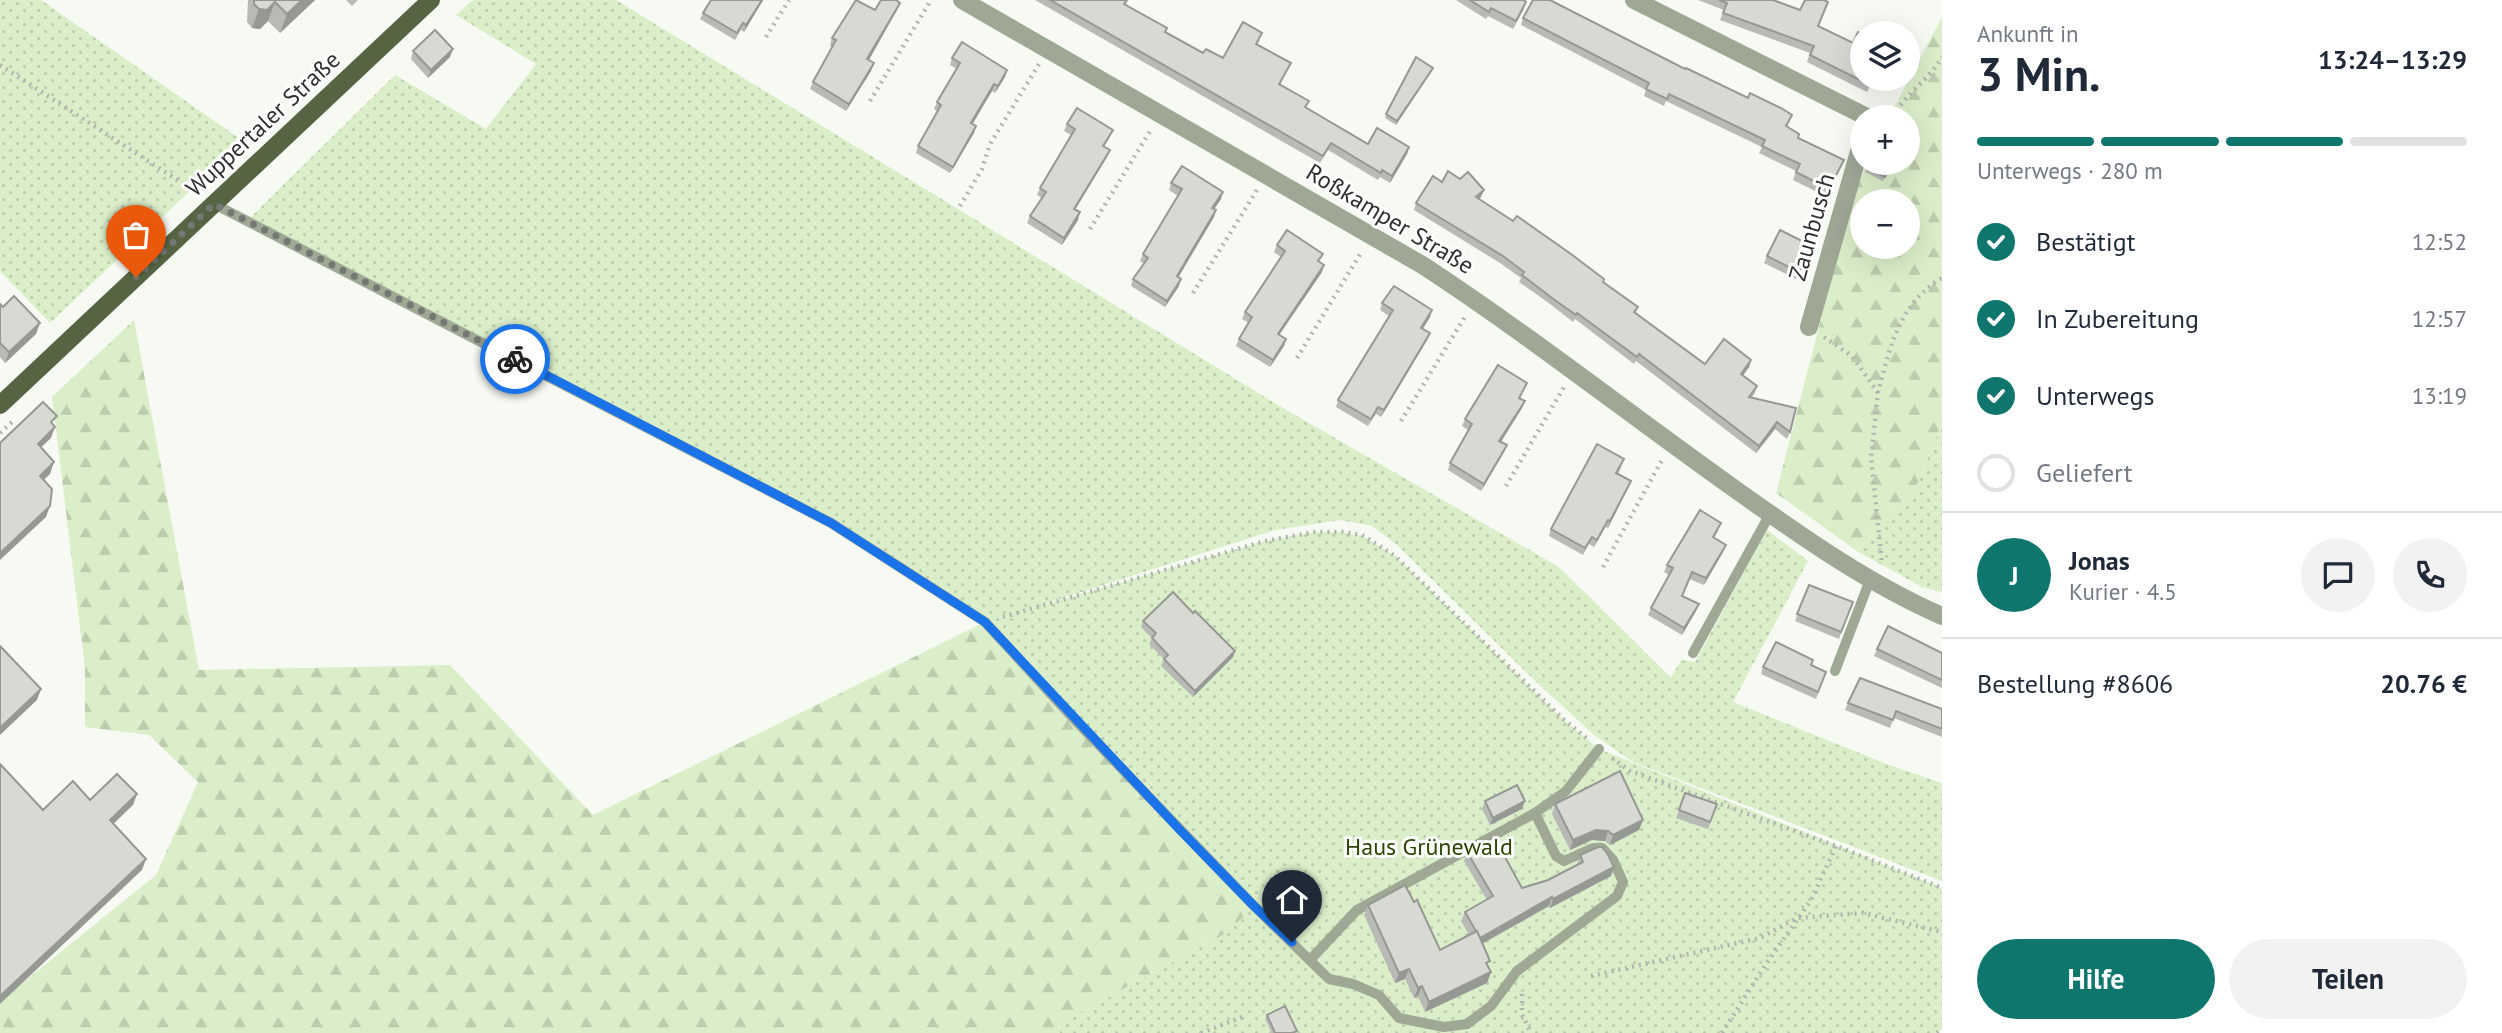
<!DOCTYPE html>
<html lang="de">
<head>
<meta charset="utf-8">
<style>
	:root { --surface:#fff; --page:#f2f2f3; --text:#1f2937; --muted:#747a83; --line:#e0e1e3; --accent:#0f766e }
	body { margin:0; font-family:"PT Sans",sans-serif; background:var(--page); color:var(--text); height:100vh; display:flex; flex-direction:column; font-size:26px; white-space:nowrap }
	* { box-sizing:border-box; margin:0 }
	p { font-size:23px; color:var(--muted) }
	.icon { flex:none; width:38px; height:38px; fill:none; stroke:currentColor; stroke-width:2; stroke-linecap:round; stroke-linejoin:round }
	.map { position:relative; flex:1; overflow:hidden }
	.sheet { display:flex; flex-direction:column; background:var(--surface); width:560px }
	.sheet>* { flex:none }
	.tools { position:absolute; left:1850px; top:21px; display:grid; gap:14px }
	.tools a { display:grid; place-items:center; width:70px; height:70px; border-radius:50%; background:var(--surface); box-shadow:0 7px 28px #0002; font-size:35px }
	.pin { position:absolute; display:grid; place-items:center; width:60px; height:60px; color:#fff; margin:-72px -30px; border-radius:50% 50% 50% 0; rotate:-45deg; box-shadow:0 0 7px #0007 }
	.pin .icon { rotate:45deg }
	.courier { position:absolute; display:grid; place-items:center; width:70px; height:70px; margin:-35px; border:5px solid #1a73e8; border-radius:50%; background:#fff; color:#222; box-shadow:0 2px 9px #0007 }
	.headline em { font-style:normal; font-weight:800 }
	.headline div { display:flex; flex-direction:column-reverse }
	.headline { display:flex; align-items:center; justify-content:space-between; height:119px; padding:0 35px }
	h1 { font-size:46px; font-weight:800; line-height:52px }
	.bar { display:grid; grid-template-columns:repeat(4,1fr); gap:10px 7px; align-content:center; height:84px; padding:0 35px }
	.bar i { height:9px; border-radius:5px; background:var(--line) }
	.bar .on { background:var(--accent) }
	.bar p { grid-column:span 4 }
	.line { display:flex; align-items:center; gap:18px; padding:0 35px; border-top:2px solid var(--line) }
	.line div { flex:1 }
	.round { display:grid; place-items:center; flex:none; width:74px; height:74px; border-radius:37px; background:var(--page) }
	ol { padding:0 35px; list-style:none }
	li { display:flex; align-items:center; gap:21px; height:77px }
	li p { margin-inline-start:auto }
	li .icon { padding:7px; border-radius:50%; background:var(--accent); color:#fff; stroke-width:4 }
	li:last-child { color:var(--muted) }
	li i { width:38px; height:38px; border:4px solid var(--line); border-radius:50% }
	.button { display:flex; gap:14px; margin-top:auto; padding:14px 35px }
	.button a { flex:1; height:80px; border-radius:42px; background:var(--accent); color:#fff; font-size:28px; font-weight:800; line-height:80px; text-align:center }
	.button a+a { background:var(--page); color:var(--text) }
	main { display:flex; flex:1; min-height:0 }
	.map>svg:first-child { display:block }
</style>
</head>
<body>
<main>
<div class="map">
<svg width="1942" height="1033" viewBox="0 0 1942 1033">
	<defs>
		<pattern id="grass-dots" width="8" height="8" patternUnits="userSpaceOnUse" patternTransform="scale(1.75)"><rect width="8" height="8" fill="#dbeeca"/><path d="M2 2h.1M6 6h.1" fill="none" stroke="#bcccae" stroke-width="1.8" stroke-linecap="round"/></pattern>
		<pattern id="forest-firs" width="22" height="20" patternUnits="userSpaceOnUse" patternTransform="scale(1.75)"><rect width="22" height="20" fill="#dbeeca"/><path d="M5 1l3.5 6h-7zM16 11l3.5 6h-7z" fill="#bcccae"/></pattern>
	</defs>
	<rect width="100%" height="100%" fill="#f6faf2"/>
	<g fill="url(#grass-dots)">
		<polygon points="0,0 41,0 243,141 50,323 0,271"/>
		<polygon points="473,0 616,0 1288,411 1559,567 1671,678 1681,660 1695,662 1767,530 1808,561 1733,702 1889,765 1942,783 1942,881 1633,762 1594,735 1529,675 1396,544 1372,526 1340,520 1275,530 1025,610 1265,541 1315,532 1342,532 1363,536 1395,556 1563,719 1599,749 1942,888 1942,1029 1937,1033 1060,1033 1059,1024 1228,932 985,622 831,523 247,221 395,75 486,129 536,64 456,15"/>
		<polygon points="1942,423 1942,592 1922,587 1857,551 1915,489"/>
	</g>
	<g fill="url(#forest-firs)" fill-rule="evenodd">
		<path d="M1942 17V423L1915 489 1857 551 1776 493 1852 199 1868 163H1908V117H1889ZM1862 201H1908V247H1862Z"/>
		<polygon points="134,320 199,670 450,665 593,815 985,622 1254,906 1228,932 1059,1024 1060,1033 0,1033 0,1001 156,875 198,782 149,735 85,727 85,668 52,397"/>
	</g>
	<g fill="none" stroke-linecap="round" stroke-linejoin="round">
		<g stroke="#b1b4ae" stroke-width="4.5" stroke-dasharray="2 5" stroke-linecap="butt">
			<polyline points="766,37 789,0"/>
			<polyline points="0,65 199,194"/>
			<polyline points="870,101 931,0"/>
			<path d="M1893 117C1905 94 1929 80 1942 57"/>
			<polyline points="960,206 982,169 990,144 1039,64"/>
			<polyline points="1090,229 1152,128"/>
			<polyline points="1193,293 1257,190"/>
			<polyline points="1824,337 1852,356 1878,393 1871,457 1882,564"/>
			<polyline points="1297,358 1362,251"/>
			<path d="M1878 393C1889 349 1900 302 1942 278"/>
			<polyline points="1401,421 1466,315"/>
			<polyline points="0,433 12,422"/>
			<polyline points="1506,486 1564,387"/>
			<polyline points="1603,567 1662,460"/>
			<polyline points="1003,617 1265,541 1315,532 1342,532 1362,535 1395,556 1563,719 1589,740"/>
			<polyline points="1612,758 1630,771 1836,846 1942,888"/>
			<polyline points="1591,976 1760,938 1797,918 1863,913 1942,932"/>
			<polyline points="1522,994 1522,1015 1531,1033"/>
			<polyline points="1201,1033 1245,1016"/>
			<polyline points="1722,1033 1766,964 1811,900 1836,846"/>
			<polyline points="1937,1033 1942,1029"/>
		</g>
		<g stroke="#9ea895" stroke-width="10">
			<polyline points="214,204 831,523 985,622 1073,718 1254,906 1329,979 1353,984 1379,995 1399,1018 1444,1027 1467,1024 1491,1006 1517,971 1617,896 1623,882 1613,860 1602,848 1593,848 1564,861 1556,856 1535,813"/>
			<polyline points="1693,653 1770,514"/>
			<polyline points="1835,671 1870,580"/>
			<polyline points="1310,960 1357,910 1535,813 1566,791 1599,749"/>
		</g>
		<g stroke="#9ea895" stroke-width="18">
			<path d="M962 0 1424 266C1532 337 1633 417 1739 492 1804 538 1869 584 1942 616"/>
			<polyline points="1634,0 1867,117"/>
			<polyline points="1809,327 1862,141"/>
		</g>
		<polyline stroke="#556544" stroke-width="18" points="0,405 431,0"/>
	</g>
	<g fill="#b8bbb5">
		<polygon points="248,0 315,0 280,33 268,21 260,29 252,28 247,22"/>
		<polygon points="346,0 358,0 352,6"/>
		<polygon points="763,0 744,32 741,30 735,40 700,19 703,13"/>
		<polygon points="1035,0 1128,0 1125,5 1167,28 1166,32 1203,53 1223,58 1260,40 1257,45 1291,63 1280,85 1306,107 1368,144 1409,147 1407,154 1390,183 1380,177 1378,180 1328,150 1320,163"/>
		<polygon points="1456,0 1524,0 1524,9 1513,29 1488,16 1486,19"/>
		<polygon points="1698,0 1773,0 1819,26 1862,79 1874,79 1867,92 1807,62 1810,53 1720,20 1724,10"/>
		<polygon points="900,3 897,10 868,60 871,71 846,111 810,89 813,82 832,47 830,45 832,38 875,10"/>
		<polygon points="1523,18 1789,122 1787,127 1798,138 1844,160 1827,197 1793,180 1796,171 1759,153 1762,147 1666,101 1664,106 1644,96 1646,90 1521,25"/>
		<polygon points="413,51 450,57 428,78 411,59"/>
		<polygon points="952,58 1005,77 995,93 992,91 972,124 976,126 974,133 950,173 916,153 918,146 937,111 934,109 937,102 957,69 950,65"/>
		<polygon points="1431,72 1396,125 1385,118 1386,114"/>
		<polygon points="1067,124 1110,137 1104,147 1107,157 1075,210 1078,220 1062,245 1027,223 1030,216 1042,198 1037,195 1040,188 1071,135 1064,131"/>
		<polygon points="1869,163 1892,163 1883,181 1865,172"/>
		<polygon points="1460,179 1481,197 1479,199 1604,279 1603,282 1638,307 1636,313 1705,364 1751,360 1749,367 1743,375 1757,386 1755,393 1752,397 1790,432 1787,439 1775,429 1756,453 1636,361 1634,364 1575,319 1573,322 1550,304 1519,282 1521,278 1500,263 1414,210 1416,203 1442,182"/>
		<polygon points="1171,183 1221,199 1214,209 1216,210 1214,217 1178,277 1179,286 1165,307 1131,286 1133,279 1144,264 1140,261 1143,254 1178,196 1169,190"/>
		<polygon points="1277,245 1320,262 1322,272 1279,335 1286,339 1284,346 1270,367 1236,346 1239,339 1249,323 1242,319 1245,312 1281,257 1274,252"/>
		<polygon points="1809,253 1796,279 1764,263 1767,256"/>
		<polygon points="1382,303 1432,310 1430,317 1423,328 1430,333 1427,340 1381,417 1376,414 1368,426 1336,407 1338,400 1389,316 1380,310"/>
		<polygon points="0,304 36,334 5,363 0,357"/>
		<polygon points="1527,383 1520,398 1522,408 1501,442 1507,445 1504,452 1481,491 1448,470 1450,463 1468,430 1462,426 1465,419"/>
		<polygon points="1622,466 1618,474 1631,481 1608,528 1605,527 1594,547 1589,544 1583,555 1549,536 1551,529"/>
		<polygon points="1719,530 1714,538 1723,552 1704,585 1689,579 1682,596 1696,611 1682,635 1648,615 1651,608 1669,575 1664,572 1667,565"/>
		<polygon points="1809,585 1853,602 1839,639 1795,621"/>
		<polygon points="1193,613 1235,651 1233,657 1193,697 1161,666 1164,659 1149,644 1152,638 1141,627 1143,621"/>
		<polygon points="1877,649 1942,653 1942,688 1874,656"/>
		<polygon points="1763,667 1826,672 1816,699 1761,674"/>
		<polygon points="1848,703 1942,709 1942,737 1894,718 1890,728 1845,710"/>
		<polygon points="1685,793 1717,804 1708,829 1676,818"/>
		<polygon points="1485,801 1522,809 1490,825 1482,809"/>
		<polygon points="1555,804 1643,820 1639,830 1610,845 1605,841 1592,840 1570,850 1552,814"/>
		<polygon points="1467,852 1522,888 1548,880 1577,865 1580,855 1611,876 1550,908 1549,906 1482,944 1488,967 1491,972 1487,983 1425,1012 1418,996 1414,998 1405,979 1395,983 1364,915 1368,905 1414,902 1440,950 1469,935 1461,921 1465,912 1487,900 1464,861"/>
		<polygon points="1267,1015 1296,1033 1272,1033 1265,1019"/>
	</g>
	<g fill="#969993">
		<polygon points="302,0 315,0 280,33 287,14"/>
		<polygon points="762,0 763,0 744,32 746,25"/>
		<polygon points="275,2 268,21 260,29 252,28 259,9"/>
		<polygon points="900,3 897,10 865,67 867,59"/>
		<polygon points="453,49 450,57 428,78 431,70"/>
		<polygon points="874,63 871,71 846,111 849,104"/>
		<polygon points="1433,68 1431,72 1396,125 1397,121"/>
		<polygon points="1007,70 1005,77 995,93 998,86"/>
		<polygon points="994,84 992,91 969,130 971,123"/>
		<polygon points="976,126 974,133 950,173 953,167"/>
		<polygon points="1409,147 1407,154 1390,183 1392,176"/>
		<polygon points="1110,150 1107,157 1071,216 1074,209"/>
		<polygon points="1484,190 1481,197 1473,204 1476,197"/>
		<polygon points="1223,192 1221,199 1210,215 1212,208"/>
		<polygon points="1216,210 1214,217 1175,283 1177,276"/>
		<polygon points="1080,212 1078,220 1062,245 1064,238"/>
		<polygon points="1324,265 1322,272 1275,341 1278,334"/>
		<polygon points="1181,279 1179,286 1165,307 1167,301"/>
		<polygon points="1432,310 1430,317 1419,335 1421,328"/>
		<polygon points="40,323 36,334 5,363 9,352"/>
		<polygon points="1430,333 1427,340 1381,417 1384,410"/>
		<polygon points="1286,339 1284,346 1270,367 1273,360"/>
		<polygon points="1751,360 1749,367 1739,381 1741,374"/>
		<polygon points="1525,401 1522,408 1497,448 1499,441"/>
		<polygon points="1777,422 1775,429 1756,453 1759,446"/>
		<polygon points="55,427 51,438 33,455 38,444"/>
		<polygon points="1507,445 1504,452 1481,491 1484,484"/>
		<polygon points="54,462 50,474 36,487 40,476"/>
		<polygon points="1631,481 1628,488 1608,528 1610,521"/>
		<polygon points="50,506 46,517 0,560 0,553"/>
		<polygon points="1608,520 1605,527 1594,547 1597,540"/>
		<polygon points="1726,545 1723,552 1704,585 1706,578"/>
		<polygon points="1699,604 1696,611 1682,635 1684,628"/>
		<polygon points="1235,651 1233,657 1193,697 1195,691"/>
		<polygon points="41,689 37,700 0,735 0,728"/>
		<polygon points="137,794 133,805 105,832 110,820"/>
		<polygon points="1525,801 1522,809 1490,825 1493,818"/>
		<polygon points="1643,820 1639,830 1610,845 1613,835"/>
		<polygon points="1596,830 1608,831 1605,841 1592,840 1570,850 1573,840"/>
		<polygon points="146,859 142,870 0,1004 0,996"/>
		<polygon points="1614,867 1611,876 1550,908 1553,899"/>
		<polygon points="1552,897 1549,906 1476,947 1479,938"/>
		<polygon points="1409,969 1405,979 1395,983 1399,973"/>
		<polygon points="1491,972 1487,983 1425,1012 1429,1002"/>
		<polygon points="1422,986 1418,996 1414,998 1418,988"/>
	</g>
	<g fill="#d6dad2" stroke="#969993" stroke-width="2">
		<polygon points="254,0 302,0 287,14 275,2 267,10 259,9 254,4"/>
		<polygon points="711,0 762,0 746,25 743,23 737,33 703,13"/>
		<polygon points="856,0 875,10 881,0 896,0 900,3 867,59 874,63 849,104 813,82 836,40 832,38"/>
		<polygon points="1050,0 1127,0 1124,4 1167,28 1165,32 1203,53 1206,49 1223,58 1243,22 1262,33 1256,44 1291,63 1279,84 1309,101 1305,107 1368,144 1377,128 1409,147 1392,176 1382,170 1381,173 1331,143 1323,156"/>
		<polygon points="1470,0 1524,0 1526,2 1516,21 1491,8 1489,12"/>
		<polygon points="1533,0 1550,0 1685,69 1686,68 1748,98 1750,93 1783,109 1792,115 1786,126 1799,134 1798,138 1844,160 1829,189 1796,172 1800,164 1762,146 1765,140 1669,94 1667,99 1646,89 1649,83 1523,18"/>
		<polygon points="1719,0 1773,0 1800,10 1805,0 1824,0 1828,2 1818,26 1853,43 1858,32 1862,34 1862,79 1873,79 1870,85 1810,55 1814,46 1723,13 1727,3"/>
		<polygon points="435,30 453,49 431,70 413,51"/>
		<polygon points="962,42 1007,70 998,86 994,84 971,123 976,126 953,167 918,146 941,105 937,102 960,63 952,58"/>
		<polygon points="1416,57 1433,68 1397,121 1386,114"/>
		<polygon points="1077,108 1113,130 1103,146 1110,150 1074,209 1080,212 1064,238 1030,216 1046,192 1040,188 1075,129 1067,124"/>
		<polygon points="1869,163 1892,163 1885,177 1866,168"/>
		<polygon points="1182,166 1223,192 1212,208 1216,210 1177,276 1181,279 1167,301 1133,279 1148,258 1143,254 1182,189 1171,183"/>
		<polygon points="1448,171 1460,179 1468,172 1484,190 1476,197 1513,221 1517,216 1571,254 1604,279 1603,282 1638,307 1634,312 1705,364 1724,339 1751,360 1741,374 1757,386 1749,397 1796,408 1790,432 1777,422 1759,446 1639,354 1637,357 1577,313 1576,315 1552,298 1522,275 1524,272 1503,256 1416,203 1433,176 1442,182"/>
		<polygon points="1287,230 1323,254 1318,261 1324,265 1278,334 1286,339 1273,360 1239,339 1252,317 1245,312 1285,251 1277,245"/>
		<polygon points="1780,230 1812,246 1799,272 1767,256"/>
		<polygon points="1394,286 1432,310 1421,328 1430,333 1384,410 1378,407 1371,419 1338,400 1393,310 1382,303"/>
		<polygon points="14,296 40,323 9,352 0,343 0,304 3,307"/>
		<polygon points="1498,365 1527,383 1519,398 1525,401 1499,441 1507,445 1484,484 1450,463 1472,424 1465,419"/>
		<polygon points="43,402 57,416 51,422 55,427 38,444 54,462 40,476 52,489 50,506 0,553 0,443"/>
		<polygon points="1597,444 1624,459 1616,473 1631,481 1610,521 1608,520 1597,540 1592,537 1585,548 1551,529"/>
		<polygon points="1700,510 1721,523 1713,537 1726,545 1706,578 1692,572 1682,596 1699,604 1684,628 1651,608 1673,568 1667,565"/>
		<polygon points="1809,585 1853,602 1841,632 1797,614"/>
		<polygon points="1173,592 1193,613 1195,611 1235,651 1195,691 1164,659 1168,655 1152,638 1156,633 1143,621"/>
		<polygon points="1888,626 1942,653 1942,680 1877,649"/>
		<polygon points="1776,642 1813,660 1811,665 1826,672 1818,692 1763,667"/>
		<polygon points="0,646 41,689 0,728"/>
		<polygon points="1860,678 1942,709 1942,729 1896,711 1893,720 1848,703"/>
		<polygon points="0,764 43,810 73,781 90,800 117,774 137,794 110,820 146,859 0,996"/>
		<polygon points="1620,771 1643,820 1613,835 1608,831 1596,830 1573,840 1555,804"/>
		<polygon points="1517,785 1525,801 1493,818 1485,801"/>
		<polygon points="1685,793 1717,804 1710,822 1679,810"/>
		<polygon points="1494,837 1522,888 1548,880 1575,866 1583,862 1580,855 1598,847 1602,847 1607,853 1614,867 1553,899 1552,897 1480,938 1465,912 1493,896 1467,852"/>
		<polygon points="1405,885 1414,902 1417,900 1440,950 1477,931 1490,961 1486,963 1491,972 1429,1002 1422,986 1418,988 1409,969 1399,973 1368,905"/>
		<polygon points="1285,1006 1297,1031 1292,1033 1275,1033 1267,1015"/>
	</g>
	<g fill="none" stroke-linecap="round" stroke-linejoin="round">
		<polyline stroke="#747772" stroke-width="7" stroke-dasharray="0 12.6" points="136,277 214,204 515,359"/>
		<polyline stroke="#1a73e8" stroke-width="9" points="515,359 831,523 985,622 1181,831 1254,906 1292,942"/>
	</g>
	<g text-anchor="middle" stroke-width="6" stroke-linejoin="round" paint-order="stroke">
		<g font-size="24" fill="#2e302d" stroke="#fff">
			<text transform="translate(263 124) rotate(-43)" y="8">Wuppertaler Straße</text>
			<text transform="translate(1390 219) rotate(31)" y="8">Roßkamper Straße</text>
			<text transform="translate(1812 227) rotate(-74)" y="8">Zaunbusch</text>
		</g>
		<g font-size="24" fill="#2b4500" stroke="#fff">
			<text x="1429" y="855">Haus Grünewald</text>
		</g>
	</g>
</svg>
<div class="tools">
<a><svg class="icon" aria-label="layers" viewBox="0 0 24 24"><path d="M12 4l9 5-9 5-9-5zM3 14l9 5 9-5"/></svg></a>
<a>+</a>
<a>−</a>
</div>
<div class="pin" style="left:136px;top:277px;background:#ea580c"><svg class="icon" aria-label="bag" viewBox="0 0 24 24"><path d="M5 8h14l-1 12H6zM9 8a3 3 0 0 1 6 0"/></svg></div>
<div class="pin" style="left:1292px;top:942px;background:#1f2937"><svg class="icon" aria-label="home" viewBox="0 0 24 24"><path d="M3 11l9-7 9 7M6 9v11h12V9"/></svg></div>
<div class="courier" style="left:515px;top:359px"><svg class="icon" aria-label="bike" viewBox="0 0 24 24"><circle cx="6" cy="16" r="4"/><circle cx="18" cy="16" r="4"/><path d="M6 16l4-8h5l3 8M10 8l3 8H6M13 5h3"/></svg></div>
</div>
<section class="sheet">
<div class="headline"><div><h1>3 Min.</h1><p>Ankunft in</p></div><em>13:24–13:29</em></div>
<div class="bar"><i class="on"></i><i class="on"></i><i class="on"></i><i></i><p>Unterwegs · 280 m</p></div>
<ol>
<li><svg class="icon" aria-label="check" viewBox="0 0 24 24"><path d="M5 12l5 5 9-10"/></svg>Bestätigt<p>12:52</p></li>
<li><svg class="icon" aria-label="check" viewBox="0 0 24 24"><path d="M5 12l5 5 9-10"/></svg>In Zubereitung<p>12:57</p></li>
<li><svg class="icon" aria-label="check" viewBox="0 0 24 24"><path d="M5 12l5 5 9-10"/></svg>Unterwegs<p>13:19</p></li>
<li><i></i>Geliefert</li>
</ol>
<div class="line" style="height:126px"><b class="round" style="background:var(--accent);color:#fff">J</b><div><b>Jonas</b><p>Kurier · 4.5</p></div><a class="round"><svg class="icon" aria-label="chat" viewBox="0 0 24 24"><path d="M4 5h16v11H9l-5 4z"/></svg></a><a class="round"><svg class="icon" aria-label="phone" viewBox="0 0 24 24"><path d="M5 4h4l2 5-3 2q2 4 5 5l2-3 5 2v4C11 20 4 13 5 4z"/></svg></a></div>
<div class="line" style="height:91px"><div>Bestellung #8606</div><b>20.76 €</b></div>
<div class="button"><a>Hilfe</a><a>Teilen</a></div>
</section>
</main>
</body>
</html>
